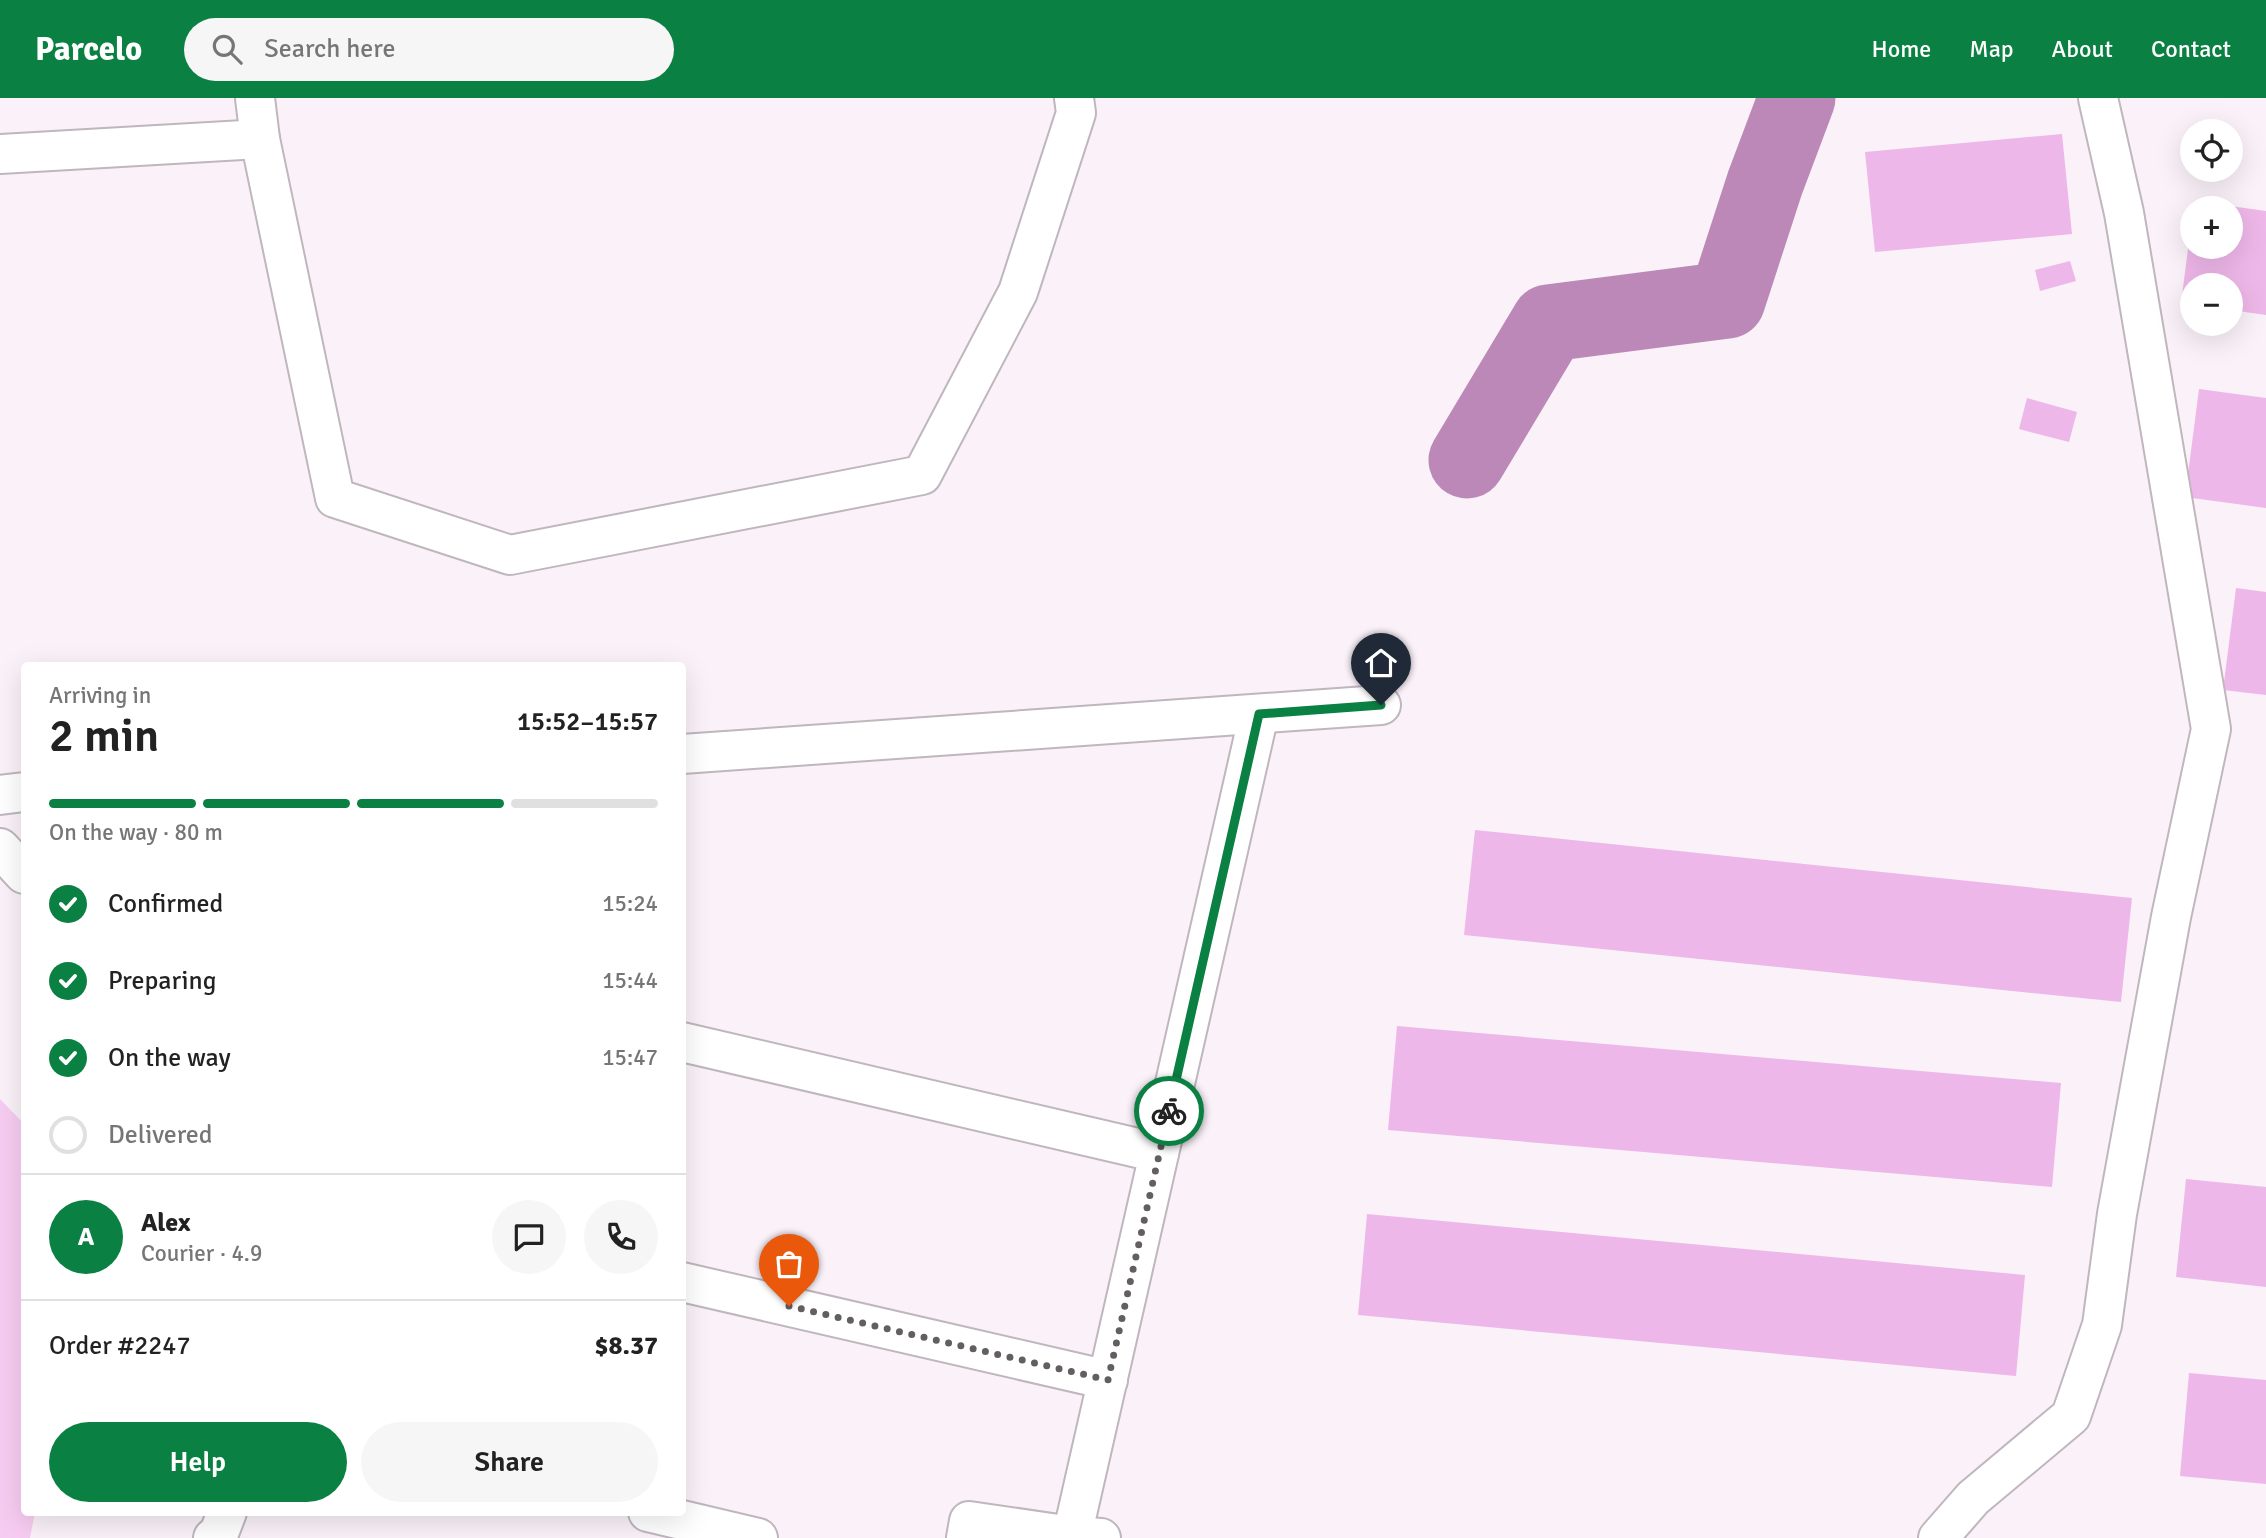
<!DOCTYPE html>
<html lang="en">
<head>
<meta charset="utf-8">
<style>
	:root { --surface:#fff; --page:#f6f6f6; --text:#222; --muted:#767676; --line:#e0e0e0; --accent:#0b8043 }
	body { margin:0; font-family:Signika,sans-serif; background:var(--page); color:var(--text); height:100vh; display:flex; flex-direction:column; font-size:26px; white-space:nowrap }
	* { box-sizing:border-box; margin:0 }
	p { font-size:23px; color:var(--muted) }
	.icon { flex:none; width:38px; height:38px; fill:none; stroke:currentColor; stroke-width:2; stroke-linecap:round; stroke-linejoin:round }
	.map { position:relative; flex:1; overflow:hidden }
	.side { position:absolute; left:21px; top:564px; width:665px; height:854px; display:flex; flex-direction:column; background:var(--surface); border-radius:7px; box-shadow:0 7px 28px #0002 }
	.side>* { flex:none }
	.buttons { position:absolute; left:2180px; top:21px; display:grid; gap:14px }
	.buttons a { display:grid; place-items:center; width:63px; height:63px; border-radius:50%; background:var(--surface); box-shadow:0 7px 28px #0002; font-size:35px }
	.pin { position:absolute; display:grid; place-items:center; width:60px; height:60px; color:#fff; margin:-72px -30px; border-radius:50% 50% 50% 0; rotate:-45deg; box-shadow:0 0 7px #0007 }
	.pin .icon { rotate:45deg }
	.courier { position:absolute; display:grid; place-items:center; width:70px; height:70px; margin:-35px; border:5px solid #0b8043; border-radius:50%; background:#fff; color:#222; box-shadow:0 2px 9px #0007 }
	.summary em { font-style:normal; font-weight:600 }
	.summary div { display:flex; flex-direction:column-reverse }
	.summary { display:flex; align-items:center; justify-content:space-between; height:119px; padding:0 28px }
	h1 { font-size:46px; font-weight:600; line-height:52px }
	.bar { display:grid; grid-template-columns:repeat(4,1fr); gap:10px 7px; align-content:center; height:84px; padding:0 28px }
	.bar i { height:9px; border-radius:5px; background:var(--line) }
	.bar .selected { background:var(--accent) }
	.bar p { grid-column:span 4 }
	.line { display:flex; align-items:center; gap:18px; padding:0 28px; border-top:2px solid var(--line) }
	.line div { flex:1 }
	.round { display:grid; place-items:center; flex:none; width:74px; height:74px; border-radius:37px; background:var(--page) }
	ol { padding:0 28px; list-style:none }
	li { display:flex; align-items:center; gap:21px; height:77px }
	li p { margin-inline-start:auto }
	li .icon { padding:7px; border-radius:50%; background:var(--accent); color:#fff; stroke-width:4 }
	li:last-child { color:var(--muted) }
	li i { width:38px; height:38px; border:4px solid var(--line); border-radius:50% }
	.button { display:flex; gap:14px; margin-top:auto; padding:14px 28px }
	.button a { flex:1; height:80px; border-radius:42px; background:var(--accent); color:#fff; font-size:28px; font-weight:600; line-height:80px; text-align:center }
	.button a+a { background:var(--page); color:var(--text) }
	header { display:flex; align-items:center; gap:42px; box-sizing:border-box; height:98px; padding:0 35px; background:var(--accent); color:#fff }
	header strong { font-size:33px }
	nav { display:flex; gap:38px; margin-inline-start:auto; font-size:24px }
	.search { width:490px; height:63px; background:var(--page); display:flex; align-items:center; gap:18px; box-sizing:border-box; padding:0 24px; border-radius:38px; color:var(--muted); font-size:26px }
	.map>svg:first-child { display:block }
</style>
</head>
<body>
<header>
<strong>Parcelo</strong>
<div class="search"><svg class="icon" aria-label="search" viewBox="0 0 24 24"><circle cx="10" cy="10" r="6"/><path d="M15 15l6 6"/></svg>Search here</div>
<nav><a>Home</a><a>Map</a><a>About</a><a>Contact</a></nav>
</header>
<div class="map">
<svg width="2266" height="1440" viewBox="0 0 2266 1440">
	<rect width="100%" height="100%" fill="#faf1f9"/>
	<polygon fill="#f7ccf2" points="0,1001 24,1026 24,1414 35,1414 30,1440 0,1440"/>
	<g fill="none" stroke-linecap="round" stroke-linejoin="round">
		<polyline stroke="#bc88b7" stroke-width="77" points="1467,362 1549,225 1727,202 1765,85 1797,0"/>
	</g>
	<g fill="#eeb7e9">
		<polygon points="2062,36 2072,136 1875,154 1865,54"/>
		<polygon points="2194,103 2266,113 2266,217 2231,212 2231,187 2193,187 2193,207 2181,205 2191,128 2193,149 2231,149 2231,110 2194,110"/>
		<polygon points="2070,163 2076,183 2040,193 2035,172"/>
		<polygon points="2199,291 2266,300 2266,410 2185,399"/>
		<polygon points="2027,300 2077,314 2069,344 2019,331"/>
		<polygon points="2236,490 2266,494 2266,597 2223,592"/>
		<polygon points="1475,732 2132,800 2121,904 1464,837"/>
		<polygon points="1397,928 2061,985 2052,1089 1388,1032"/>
		<polygon points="2186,1081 2266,1089 2266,1189 2176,1179"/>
		<polygon points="1367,1116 2025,1177 2016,1278 1358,1217"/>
		<polygon points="2189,1275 2266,1282 2266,1386 2180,1378"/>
	</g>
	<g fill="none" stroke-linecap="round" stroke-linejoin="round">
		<defs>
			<g id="minor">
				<polyline points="255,0 260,41 335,400 510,457 922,377 1018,194 1076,15 1074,0"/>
				<polyline points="0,56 260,41"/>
				<polyline points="682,656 1381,607"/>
				<polyline points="0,697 24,694"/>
				<polyline points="0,750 24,776"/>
				<polyline points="682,944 1159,1055"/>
				<polyline points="682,1184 1108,1282"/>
				<polyline points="648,1414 758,1440"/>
				<polyline points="1072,1438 1259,616"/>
				<polyline points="213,1440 219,1435 227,1414"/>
				<polyline points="966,1440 969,1423 1072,1438 1101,1440"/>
				<polyline points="1938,1440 1973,1400 2071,1318 2102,1227 2117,1116 2171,819 2211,631 2124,115 2098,0"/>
			</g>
		</defs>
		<use href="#minor" stroke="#bfb6be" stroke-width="42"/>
		<use href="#minor" stroke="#fff" stroke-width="38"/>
	</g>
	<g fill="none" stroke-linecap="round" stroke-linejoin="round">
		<polyline stroke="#635e62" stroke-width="7" stroke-dasharray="0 12.6" points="789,1208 1108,1282 1169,1013"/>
		<polyline stroke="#0b8043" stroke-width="9" points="1169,1013 1259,616 1381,607"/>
	</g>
</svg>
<div class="buttons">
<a><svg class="icon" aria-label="locate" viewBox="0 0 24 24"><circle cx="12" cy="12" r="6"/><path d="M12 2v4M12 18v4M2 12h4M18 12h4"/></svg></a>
<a>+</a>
<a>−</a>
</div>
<div class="pin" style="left:789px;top:1208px;background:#ea580c"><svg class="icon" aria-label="bag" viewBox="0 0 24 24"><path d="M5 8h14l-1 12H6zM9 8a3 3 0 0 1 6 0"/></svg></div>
<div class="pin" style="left:1381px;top:607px;background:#1f2937"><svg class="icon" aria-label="home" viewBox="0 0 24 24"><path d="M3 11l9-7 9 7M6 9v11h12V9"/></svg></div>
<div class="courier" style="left:1169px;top:1013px"><svg class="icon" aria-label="bike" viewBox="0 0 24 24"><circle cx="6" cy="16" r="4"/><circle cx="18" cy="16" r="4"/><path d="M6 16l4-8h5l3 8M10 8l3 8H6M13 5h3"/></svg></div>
<section class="side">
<div class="summary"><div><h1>2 min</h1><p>Arriving in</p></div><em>15:52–15:57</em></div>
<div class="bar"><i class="selected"></i><i class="selected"></i><i class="selected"></i><i></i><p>On the way · 80 m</p></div>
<ol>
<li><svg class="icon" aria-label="check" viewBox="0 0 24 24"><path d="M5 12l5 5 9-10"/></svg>Confirmed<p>15:24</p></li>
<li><svg class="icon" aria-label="check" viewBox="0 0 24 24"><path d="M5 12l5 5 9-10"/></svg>Preparing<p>15:44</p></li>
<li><svg class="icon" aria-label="check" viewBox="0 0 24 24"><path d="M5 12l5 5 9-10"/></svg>On the way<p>15:47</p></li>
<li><i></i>Delivered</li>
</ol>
<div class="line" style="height:126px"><b class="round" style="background:var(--accent);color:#fff">A</b><div><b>Alex</b><p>Courier · 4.9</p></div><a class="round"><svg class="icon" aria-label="chat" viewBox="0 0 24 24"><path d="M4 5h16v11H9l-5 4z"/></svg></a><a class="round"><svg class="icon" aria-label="phone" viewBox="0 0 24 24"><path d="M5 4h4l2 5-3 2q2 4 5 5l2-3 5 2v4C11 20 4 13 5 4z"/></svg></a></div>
<div class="line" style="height:91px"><div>Order #2247</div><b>$8.37</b></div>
<div class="button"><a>Help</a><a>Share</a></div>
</section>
</div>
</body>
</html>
